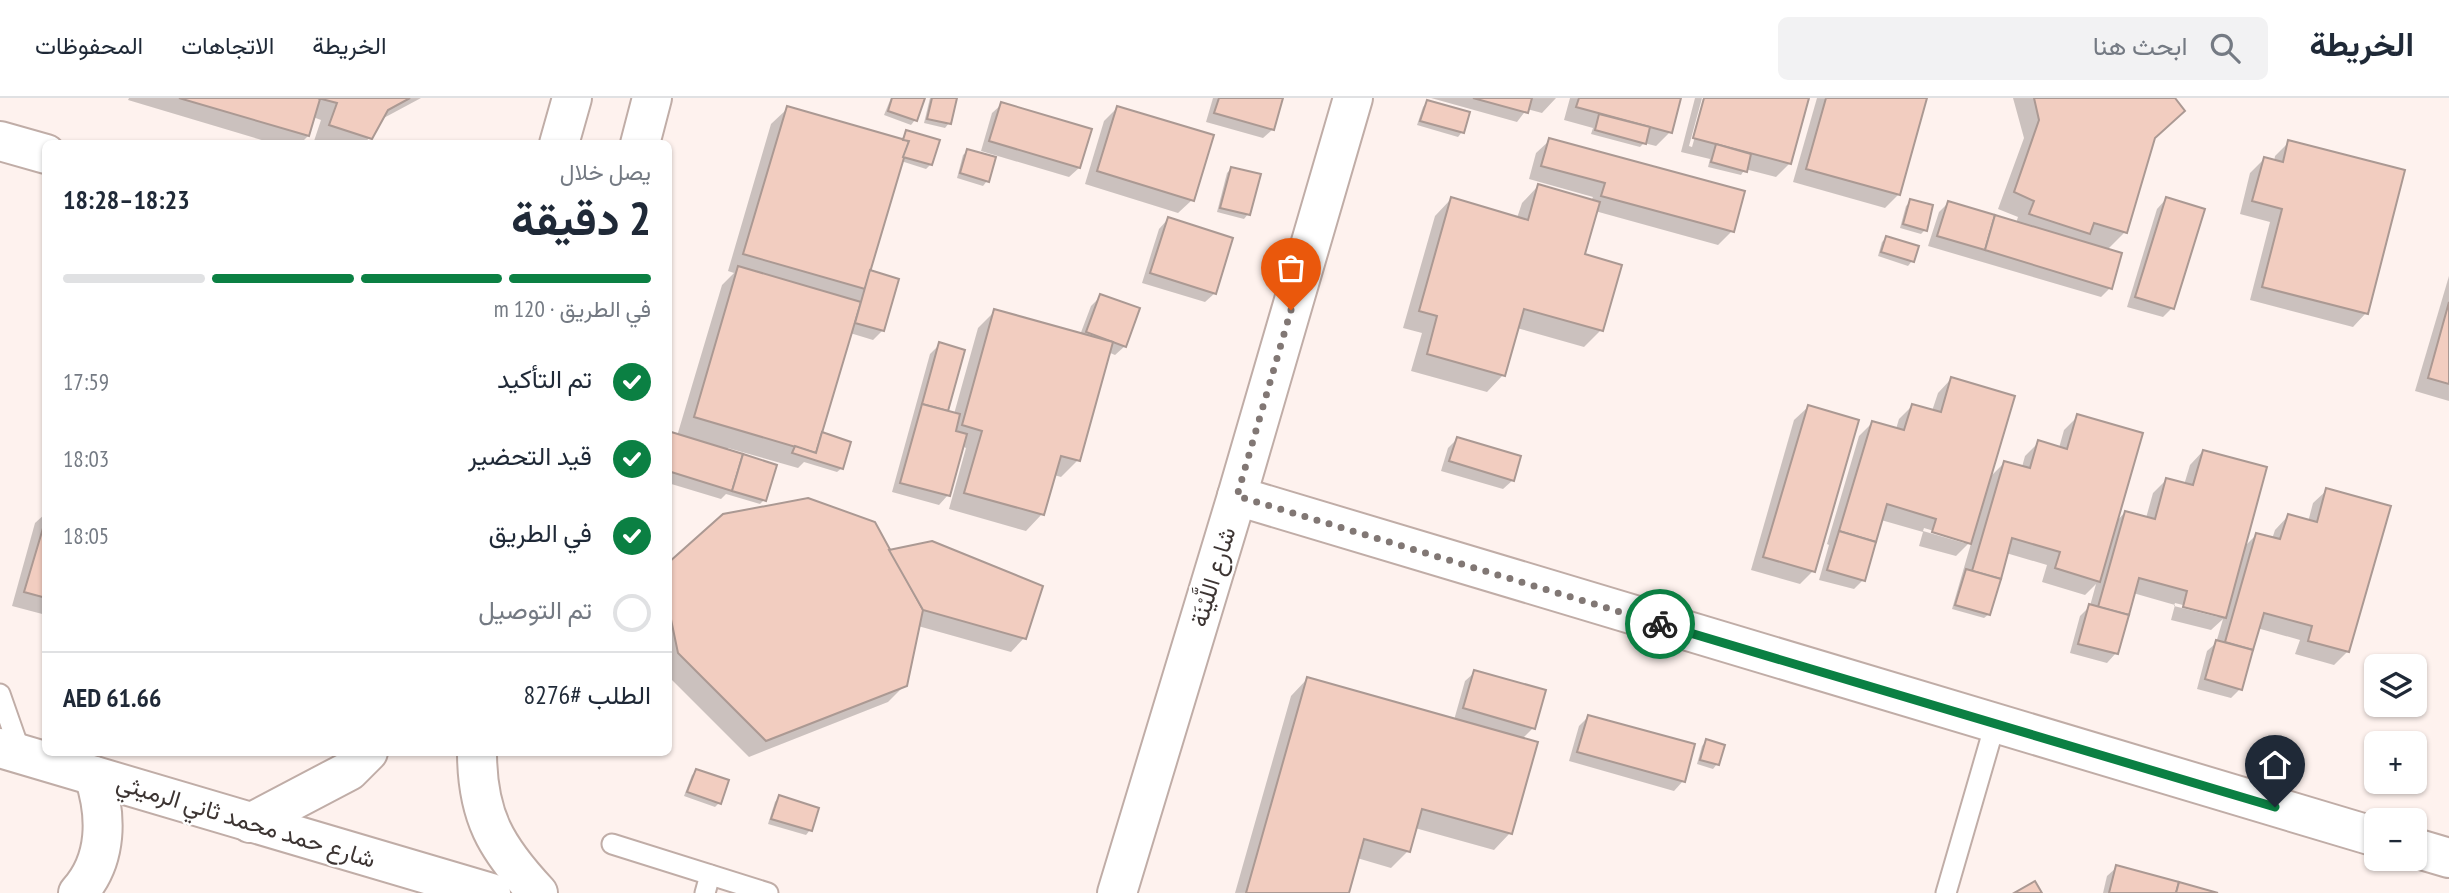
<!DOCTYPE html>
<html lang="ar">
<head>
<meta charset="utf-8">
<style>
	:root { --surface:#fff; --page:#f2f2f3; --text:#1f2937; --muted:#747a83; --line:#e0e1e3; --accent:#0b8043 }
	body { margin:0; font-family:"PT Sans Narrow",Vazirmatn,sans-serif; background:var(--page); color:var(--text); direction:rtl; height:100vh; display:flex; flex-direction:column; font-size:26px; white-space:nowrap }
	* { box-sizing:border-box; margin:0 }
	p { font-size:23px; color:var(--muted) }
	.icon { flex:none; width:38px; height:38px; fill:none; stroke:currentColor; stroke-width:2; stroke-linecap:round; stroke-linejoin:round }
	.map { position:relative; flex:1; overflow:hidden; direction:ltr }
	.side { position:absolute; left:42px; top:42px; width:630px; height:616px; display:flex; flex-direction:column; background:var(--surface); border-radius:10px; box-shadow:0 2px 5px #0004; direction:rtl }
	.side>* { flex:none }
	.buttons { position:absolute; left:2364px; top:556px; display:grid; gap:14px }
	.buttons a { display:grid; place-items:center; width:63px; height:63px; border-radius:10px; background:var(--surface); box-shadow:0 2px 5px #0004; font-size:35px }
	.pin { position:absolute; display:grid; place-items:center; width:60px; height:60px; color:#fff; margin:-72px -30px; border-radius:50% 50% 50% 0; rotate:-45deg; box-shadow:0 0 7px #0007 }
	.pin .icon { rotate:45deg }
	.courier { position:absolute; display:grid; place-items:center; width:70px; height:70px; margin:-35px; border:5px solid #0b8043; border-radius:50%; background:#fff; color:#222; box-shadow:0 2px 9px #0007 }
	.summary em { font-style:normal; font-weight:700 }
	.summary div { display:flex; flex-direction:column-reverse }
	.summary { display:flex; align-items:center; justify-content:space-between; height:119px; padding:0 21px }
	h1 { font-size:46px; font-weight:700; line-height:52px }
	.bar { display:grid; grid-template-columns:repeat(4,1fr); gap:10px 7px; align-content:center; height:84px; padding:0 21px }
	.bar i { height:9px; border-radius:5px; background:var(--line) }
	.bar .active { background:var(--accent) }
	.bar p { grid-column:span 4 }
	.line { display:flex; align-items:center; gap:18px; padding:0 21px; border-top:2px solid var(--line) }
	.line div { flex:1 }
	ol { padding:0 21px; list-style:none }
	li { display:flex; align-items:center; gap:21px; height:77px }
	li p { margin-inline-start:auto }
	li .icon { padding:7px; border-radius:50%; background:var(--accent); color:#fff; stroke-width:4 }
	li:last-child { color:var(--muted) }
	li i { width:38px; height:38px; border:4px solid var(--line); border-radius:50% }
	header { display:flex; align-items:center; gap:42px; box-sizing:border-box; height:98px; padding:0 35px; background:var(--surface); border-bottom:2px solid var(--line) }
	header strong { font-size:33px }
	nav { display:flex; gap:38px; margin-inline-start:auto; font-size:24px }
	.search { width:490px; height:63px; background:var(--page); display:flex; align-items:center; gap:18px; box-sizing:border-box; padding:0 24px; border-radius:10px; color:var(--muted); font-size:26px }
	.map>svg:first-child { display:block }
</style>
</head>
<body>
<header>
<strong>الخريطة</strong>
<div class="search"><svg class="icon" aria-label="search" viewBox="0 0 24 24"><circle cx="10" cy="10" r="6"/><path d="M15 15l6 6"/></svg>ابحث هنا</div>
<nav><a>الخريطة</a><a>الاتجاهات</a><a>المحفوظات</a></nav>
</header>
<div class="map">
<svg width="2449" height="795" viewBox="0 0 2449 795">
	<rect width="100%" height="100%" fill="#fef2ee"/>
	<g fill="#0003" fill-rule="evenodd">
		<polygon points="129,0 421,0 380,22 365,46 320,46 314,43 321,22 313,19 308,38 300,46 275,46 128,2"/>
		<polygon points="891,0 921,0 915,22 911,27 884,17"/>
		<polygon points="930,0 956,0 949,25 945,30 924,25"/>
		<polygon points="1213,0 1281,0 1273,31 1263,40 1206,24"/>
		<polygon points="1431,0 1556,0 1542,15 1527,11 1517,24"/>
		<polygon points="1570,0 1679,0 1670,34 1656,48 1644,45 1640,49 1591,36 1593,30 1564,22"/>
		<polygon points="1695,0 1702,0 1689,48 1692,49 1706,0 1807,0 1790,65 1776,79 1745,71 1741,77 1708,69 1710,61 1681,54"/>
		<polygon points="1817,0 1925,0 1899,96 1885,110 1793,84"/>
		<polygon points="2013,0 2173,0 2152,42 2125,134 2107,152 2110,190 2101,199 1928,148 1939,114 1948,105 2016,125 2018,119 1998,111 2024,40"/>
		<polygon points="1427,4 1462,34 1458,39 1417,27 1423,9"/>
		<polygon points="1002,6 1090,32 1079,70 1069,79 981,53 992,15"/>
		<polygon points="788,10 901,42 906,34 931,66 926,71 901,63 868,173 883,232 873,242 850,235 818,341 842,370 837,374 804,364 798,370 728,350 727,353 764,402 760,406 726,396 721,401 668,385 668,335 677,338 722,187 734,175 728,173 771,26"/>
		<polygon points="1117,10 1192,102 1178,115 1085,86 1104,23"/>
		<polygon points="1550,42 1732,133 1718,147 1595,113 1582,157 1601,232 1584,249 1517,230 1503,277 1487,294 1411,273 1422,235 1403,230 1435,118 1451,101 1517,120 1522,105 1538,88 1591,103 1593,99 1529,81 1536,55"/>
		<polygon points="2289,44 2366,215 2353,229 2250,202 2270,124 2240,116 2250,75 2264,61 2274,64 2275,58"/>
		<polygon points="968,53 987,83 983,88 957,80 963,57"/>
		<polygon points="1231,71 1248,116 1244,121 1217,114 1227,75"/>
		<polygon points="2166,101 2172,210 2163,219 2127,209 2157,111"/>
		<polygon points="1911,103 1925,132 1921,136 1900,130 1906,108"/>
		<polygon points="1168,121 1215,195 1205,204 1142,185 1159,131"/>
		<polygon points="1886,140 1912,163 1908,168 1878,158 1882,144"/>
		<polygon points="2449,178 2449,303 2415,293"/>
		<polygon points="1101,198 1125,248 1115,257 1108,254 1078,362 1061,379 1054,377 1042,416 1026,433 949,411 966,350 962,348 948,397 939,407 892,394 930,256 940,246 946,314 954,316 978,230 995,213 1080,237 1091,208"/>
		<path d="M1951 281 1989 380 2004 365 2022 369 2025 358 2039 344 2059 350 2064 332 2078 318 2116 424 2125 414 2146 420 2153 395 2166 382 2184 387 2190 367 2203 353 2244 449 2256 437 2272 441 2275 432 2288 418 2308 424 2313 405 2327 392 2348 553 2334 567 2295 556 2300 542 2257 530 2240 591 2231 600 2197 591 2207 553 2216 545 2223 521 2211 532 2171 522 2175 507 2133 495 2116 555 2107 565 2070 555 2080 518 2090 508 2096 486 2085 497 2042 484 2047 467 2006 455 1989 516 1984 520 1952 511 1972 442 1956 458 1919 448 1923 434 1881 422 1863 482 1854 491 1819 482 1829 447 1827 446 1859 338 1872 325 1896 331 1899 321 1912 308 1932 313 1938 295ZM1924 430 1964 442V445L1923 433ZM2175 505 2218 516V519L2174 508Z"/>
		<polygon points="1808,309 1813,473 1800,486 1751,472 1794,322"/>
		<polygon points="1457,341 1513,382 1503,391 1441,373 1448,350"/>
		<polygon points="46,415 46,517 12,508 35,425"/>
		<polygon points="889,454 1024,540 1011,554 918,528 905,587 888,604 749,659 668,578 668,467"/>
		<polygon points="1475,574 1533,630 1522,641 1510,735 1494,752 1415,730 1408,753 1391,770 1357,760 1347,795 1235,795 1291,598 1307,581 1454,622 1465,583"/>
		<polygon points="1589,618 1683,683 1674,693 1569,663 1579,628"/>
		<polygon points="1706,643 1717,666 1713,671 1697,666 1702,648"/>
		<polygon points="697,673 719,705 715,709 684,698 692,677"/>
		<polygon points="779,699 810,732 806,737 768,726 775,704"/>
		<polygon points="2117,769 2212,795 2103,795 2107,778"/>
	</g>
	<g fill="#f2cdc0" stroke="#ab9993" stroke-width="2">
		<polygon points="179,0 318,0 320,1 309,38"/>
		<polygon points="318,0 410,0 388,12 372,41 329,27 337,5"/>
		<polygon points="892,0 925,0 917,23 888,13"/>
		<polygon points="932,0 957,0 951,26 927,21"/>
		<polygon points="1219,0 1283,0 1274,32 1214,15"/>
		<polygon points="1473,0 1532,0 1528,15"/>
		<polygon points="1579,0 1681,0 1672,35 1576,9"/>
		<polygon points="1704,0 1809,0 1791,66 1693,40"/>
		<polygon points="1826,0 1927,0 1900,97 1806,71"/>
		<polygon points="2034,0 2175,0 2185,13 2155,40 2127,135 2094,125 2090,136 2029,116 2034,103 2014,94 2039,22"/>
		<polygon points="1427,2 1470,14 1464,35 1420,23"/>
		<polygon points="1001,4 1092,31 1080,70 989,43"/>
		<polygon points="787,8 909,43 865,191 743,156"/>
		<polygon points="1117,8 1214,37 1194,103 1097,73"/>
		<polygon points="1599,16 1650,29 1646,46 1595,32"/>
		<polygon points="906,32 940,42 932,67 903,59 909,43 903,42"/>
		<polygon points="1549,40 1745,93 1734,134 1601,98 1605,85 1541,68"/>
		<polygon points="2288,42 2405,72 2368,216 2262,189 2282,111 2252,103 2264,59 2283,64"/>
		<polygon points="1716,46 1751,56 1747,74 1711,64"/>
		<polygon points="967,51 996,59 989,84 960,75"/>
		<polygon points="1231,69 1261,76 1250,117 1220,110"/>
		<polygon points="1538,86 1600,104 1585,156 1622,167 1603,233 1524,211 1505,278 1427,256 1437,218 1419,213 1451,99 1528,122"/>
		<polygon points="2166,99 2205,111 2174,211 2135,199"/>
		<polygon points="1910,101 1933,107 1927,133 1903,126"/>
		<polygon points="1948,103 1995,117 1985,152 1937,138"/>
		<polygon points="1995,117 2122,155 2112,191 1985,152"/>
		<polygon points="1168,119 1233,140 1216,196 1150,175"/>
		<polygon points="1886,138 1919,148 1914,164 1881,154"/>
		<polygon points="738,168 861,204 816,355 694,319"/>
		<polygon points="870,172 899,181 884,233 855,225"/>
		<polygon points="1100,196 1140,210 1126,249 1086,234"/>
		<polygon points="2449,204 2449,286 2428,280"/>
		<polygon points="994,211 1113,244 1080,363 1061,358 1044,417 964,395 982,333 962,327"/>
		<polygon points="939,244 965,252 948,313 922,306"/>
		<polygon points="1951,279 2015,298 1971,446 1932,434 1936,421 1887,406 1876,444 1839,433 1872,323 1904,332 1912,306 1941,314"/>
		<polygon points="922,306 960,316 956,333 967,336 950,398 900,385"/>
		<polygon points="1808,307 1859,322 1815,474 1763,459"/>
		<polygon points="2077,316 2143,335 2100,484 2055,470 2060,454 2012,440 2001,481 1972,473 2004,363 2030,370 2038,342 2067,351"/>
		<polygon points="668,333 743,356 732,393 668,373"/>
		<polygon points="822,334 851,344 843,371 792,355 795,348 816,355"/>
		<polygon points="1457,339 1521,358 1514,383 1449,363"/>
		<polygon points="2203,352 2267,369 2226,520 2183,509 2187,493 2139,480 2129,517 2098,509 2125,413 2155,421 2166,380 2193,387"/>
		<polygon points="743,356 777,367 766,403 732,393"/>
		<polygon points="2326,390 2391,408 2349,554 2308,543 2312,528 2264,515 2253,552 2225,544 2256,435 2280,441 2288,416 2317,424"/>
		<polygon points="808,400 875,424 923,512 907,588 766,643 678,555 668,507 668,465 723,416"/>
		<polygon points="46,420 46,500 24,494"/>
		<polygon points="1839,433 1876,444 1865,483 1827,472"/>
		<polygon points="932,443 1043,488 1026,541 923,512 889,452"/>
		<polygon points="1966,471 2001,481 1990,517 1955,507"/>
		<polygon points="2089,506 2129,517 2118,556 2078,546"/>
		<polygon points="2216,542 2253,552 2242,592 2205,581"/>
		<polygon points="1474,572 1546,592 1535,631 1463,610"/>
		<polygon points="1307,579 1538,644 1512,736 1422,711 1410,754 1364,741 1349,795 1246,795"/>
		<polygon points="1588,617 1695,646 1685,684 1577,654"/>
		<polygon points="1706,641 1725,647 1719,667 1700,662"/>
		<polygon points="696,671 729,682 721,706 687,694"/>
		<polygon points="779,697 819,710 812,733 771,721"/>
		<polygon points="2116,767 2179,784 2176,795 2109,795"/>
		<polygon points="2035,783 2042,795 2014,795"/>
		<polygon points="2179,784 2218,795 2176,795"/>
	</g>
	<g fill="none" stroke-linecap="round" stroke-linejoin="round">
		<defs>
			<g id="lane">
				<polyline points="0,596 21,656"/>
				<polyline points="612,746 768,795"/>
				<polyline points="705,795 710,777"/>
				<polyline points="1946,795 1995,626"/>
			</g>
			<g id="street">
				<polyline points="0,43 46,56"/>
				<polyline points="1237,398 2376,739"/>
				<polyline points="2415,750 2449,760"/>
				<polyline points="1117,795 1237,398 1353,0"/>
			</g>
			<g id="secondary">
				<polyline points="559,46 572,0"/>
				<polyline points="640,46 652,0"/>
				<polyline points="0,650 491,795"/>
				<path d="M477 654C477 718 496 750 538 795"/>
				<polyline points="250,725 349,673 368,654"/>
				<path d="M78 795C108 762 107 717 94 678"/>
			</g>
		</defs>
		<use href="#lane" stroke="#c0ada7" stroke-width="23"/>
		<use href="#street" stroke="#c0ada7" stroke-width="42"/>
		<use href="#secondary" stroke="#c0ada7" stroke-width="42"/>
		<use href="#lane" stroke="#fff" stroke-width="19"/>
		<use href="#street" stroke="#fff" stroke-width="38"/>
		<use href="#secondary" stroke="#fff" stroke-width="38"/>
	</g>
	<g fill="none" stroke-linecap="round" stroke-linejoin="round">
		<polyline stroke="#817774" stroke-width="7" stroke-dasharray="0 12.6" points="1291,212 1237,398 1660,526"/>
		<polyline stroke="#0b8043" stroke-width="9" points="1660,526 2275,709"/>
	</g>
	<g text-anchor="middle" stroke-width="5" stroke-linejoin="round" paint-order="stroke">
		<g font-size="24" fill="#3d3533" stroke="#fff">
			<text transform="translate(1213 479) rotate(-73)" y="8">شارع اللَّيْنَة</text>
			<text transform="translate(246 723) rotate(17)" y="8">شارع حمد محمد ثاني الرميثي</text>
		</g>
	</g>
</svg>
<div class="buttons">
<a><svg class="icon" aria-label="layers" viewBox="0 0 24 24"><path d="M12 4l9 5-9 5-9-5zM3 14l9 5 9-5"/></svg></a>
<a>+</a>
<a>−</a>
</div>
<div class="pin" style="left:1291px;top:212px;background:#ea580c"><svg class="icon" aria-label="bag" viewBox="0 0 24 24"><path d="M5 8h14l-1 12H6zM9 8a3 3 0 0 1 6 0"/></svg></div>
<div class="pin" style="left:2275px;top:709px;background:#1f2937"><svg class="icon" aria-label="home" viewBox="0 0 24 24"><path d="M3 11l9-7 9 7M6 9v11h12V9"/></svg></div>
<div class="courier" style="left:1660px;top:526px"><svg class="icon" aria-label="bike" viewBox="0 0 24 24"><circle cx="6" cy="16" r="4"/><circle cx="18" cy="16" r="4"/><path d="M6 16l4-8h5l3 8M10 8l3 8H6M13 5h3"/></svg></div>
<section class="side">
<div class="summary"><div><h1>2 دقيقة</h1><p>يصل خلال</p></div><em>18:23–18:28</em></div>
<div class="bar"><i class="active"></i><i class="active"></i><i class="active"></i><i></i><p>في الطريق · 120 m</p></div>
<ol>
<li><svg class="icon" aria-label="check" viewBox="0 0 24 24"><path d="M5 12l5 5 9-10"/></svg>تم التأكيد<p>17:59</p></li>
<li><svg class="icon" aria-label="check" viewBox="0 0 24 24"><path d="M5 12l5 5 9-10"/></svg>قيد التحضير<p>18:03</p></li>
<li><svg class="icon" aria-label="check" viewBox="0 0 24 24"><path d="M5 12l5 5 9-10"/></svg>في الطريق<p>18:05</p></li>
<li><i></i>تم التوصيل</li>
</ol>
<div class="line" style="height:91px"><div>الطلب #8276</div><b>AED 61.66</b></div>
</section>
</div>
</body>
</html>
